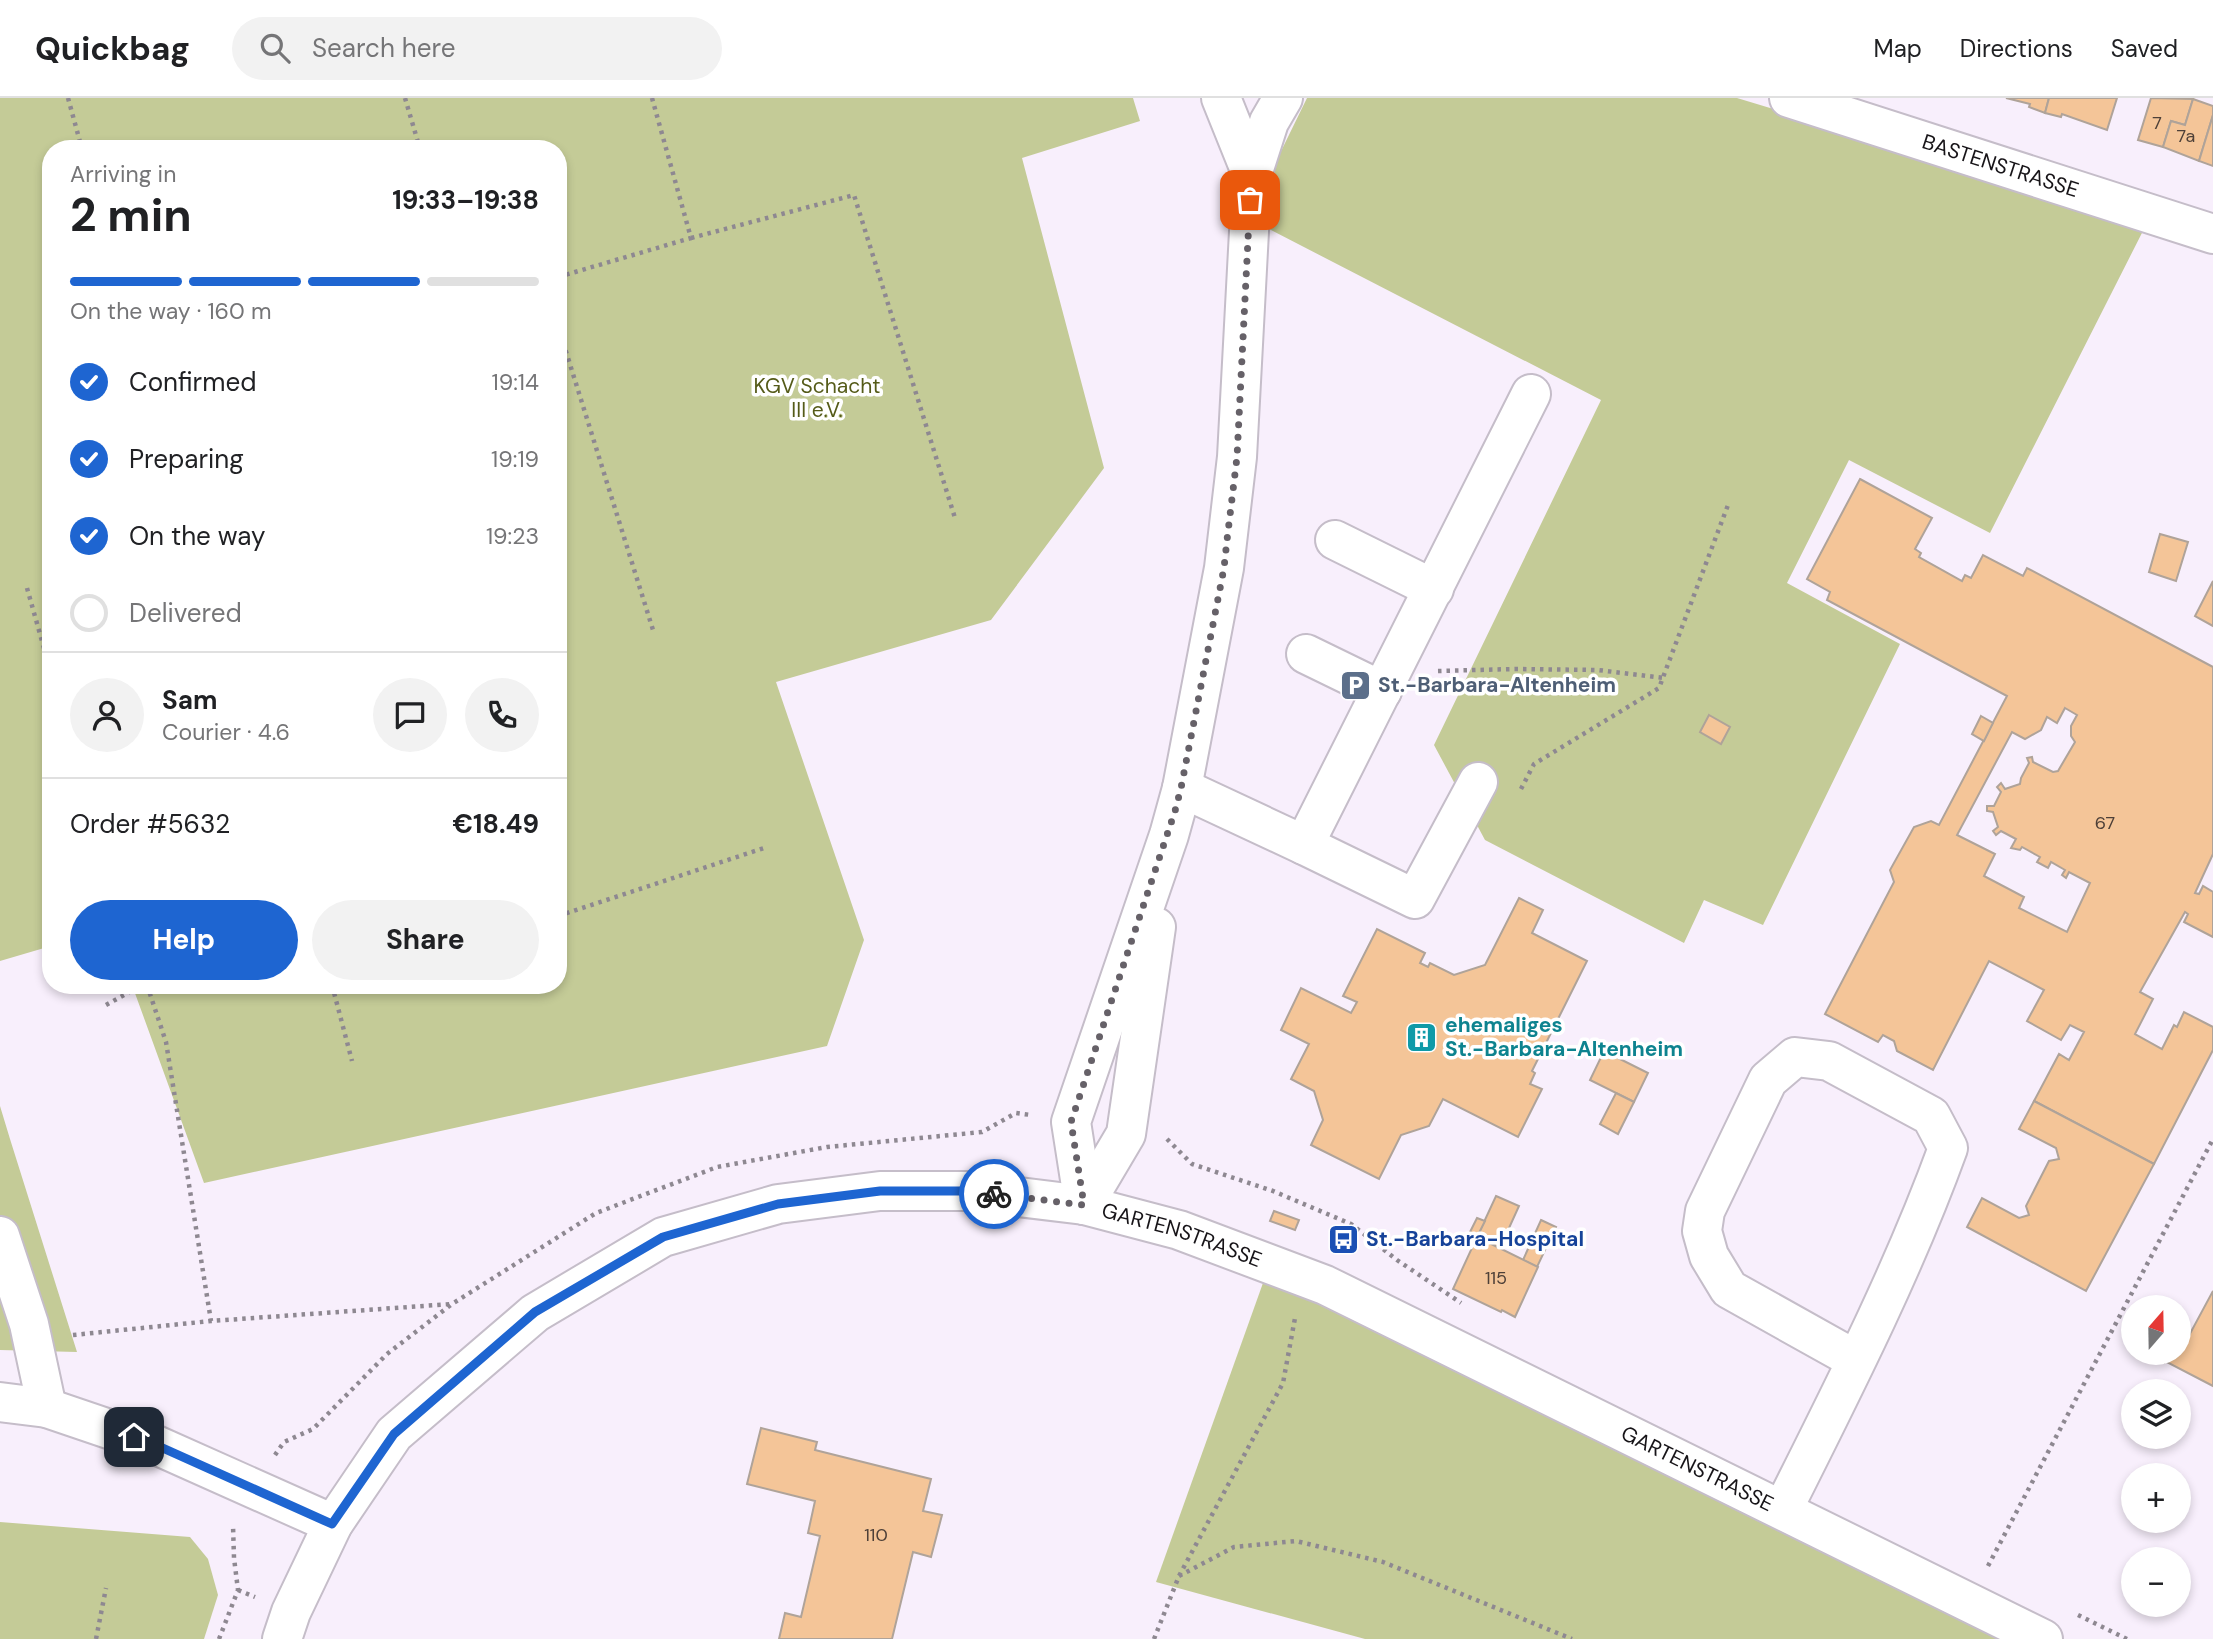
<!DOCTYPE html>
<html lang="en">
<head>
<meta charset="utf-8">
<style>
	:root { --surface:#fff; --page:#f2f2f2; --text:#202124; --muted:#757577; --line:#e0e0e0; --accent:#1e65d1 }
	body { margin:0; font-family:"DM Sans",sans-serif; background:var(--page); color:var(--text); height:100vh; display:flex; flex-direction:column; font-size:26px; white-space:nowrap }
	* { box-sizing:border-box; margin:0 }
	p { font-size:23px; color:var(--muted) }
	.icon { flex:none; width:38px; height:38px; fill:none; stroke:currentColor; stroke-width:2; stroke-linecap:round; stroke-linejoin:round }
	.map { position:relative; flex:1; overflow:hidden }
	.side { position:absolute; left:42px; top:42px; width:525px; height:854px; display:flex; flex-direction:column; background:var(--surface); border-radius:28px; box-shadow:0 4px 10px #0003 }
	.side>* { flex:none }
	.needle { width:46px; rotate:20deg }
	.controls { position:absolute; left:2121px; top:1197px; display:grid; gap:14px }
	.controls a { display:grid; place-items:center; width:70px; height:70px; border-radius:50%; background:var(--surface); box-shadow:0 4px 10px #0003; font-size:35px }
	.pin { position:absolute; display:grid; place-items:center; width:60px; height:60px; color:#fff; margin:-30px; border-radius:14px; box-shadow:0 4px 10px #0006 }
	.courier { position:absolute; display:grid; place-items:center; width:70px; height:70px; margin:-35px; border:5px solid #1e65d1; border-radius:50%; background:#fff; color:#222; box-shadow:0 2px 9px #0007 }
	.head em { font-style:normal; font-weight:700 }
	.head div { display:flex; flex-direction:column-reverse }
	.head { display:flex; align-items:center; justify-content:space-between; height:119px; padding:0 28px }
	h1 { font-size:46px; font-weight:700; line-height:52px }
	.bar { display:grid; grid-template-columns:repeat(4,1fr); gap:10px 7px; align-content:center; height:84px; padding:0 28px }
	.bar i { height:9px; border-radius:5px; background:var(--line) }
	.bar .selected { background:var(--accent) }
	.bar p { grid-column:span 4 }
	.line { display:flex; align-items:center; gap:18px; padding:0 28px; border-top:2px solid var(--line) }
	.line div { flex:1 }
	.round { display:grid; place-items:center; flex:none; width:74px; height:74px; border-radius:37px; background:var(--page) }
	ol { padding:0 28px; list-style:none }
	li { display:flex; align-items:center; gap:21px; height:77px }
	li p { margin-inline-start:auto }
	li .icon { padding:7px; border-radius:50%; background:var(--accent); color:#fff; stroke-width:4 }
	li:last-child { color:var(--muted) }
	li i { width:38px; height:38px; border:4px solid var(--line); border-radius:50% }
	.primary-button { display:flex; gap:14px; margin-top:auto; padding:14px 28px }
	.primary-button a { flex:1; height:80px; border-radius:42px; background:var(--accent); color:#fff; font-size:28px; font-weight:700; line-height:80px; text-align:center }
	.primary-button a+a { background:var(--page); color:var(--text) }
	header { display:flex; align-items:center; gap:42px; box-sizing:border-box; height:98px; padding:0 35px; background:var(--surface); border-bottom:2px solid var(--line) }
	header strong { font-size:33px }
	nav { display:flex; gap:38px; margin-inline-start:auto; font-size:24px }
	.search { width:490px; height:63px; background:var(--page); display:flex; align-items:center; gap:18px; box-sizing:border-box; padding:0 24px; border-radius:38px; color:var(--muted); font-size:26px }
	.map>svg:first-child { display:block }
</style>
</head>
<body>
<header>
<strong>Quickbag</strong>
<div class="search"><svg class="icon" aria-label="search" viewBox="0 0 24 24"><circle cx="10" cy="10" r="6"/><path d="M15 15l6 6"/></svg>Search here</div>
<nav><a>Map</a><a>Directions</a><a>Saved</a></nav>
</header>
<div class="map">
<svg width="2213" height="1541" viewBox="0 0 2213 1541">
	<rect width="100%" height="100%" fill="#f8effc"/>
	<g fill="#c4cb97">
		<polygon points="0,0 1133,0 1140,23 1022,60 1104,370 991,522 776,584 864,842 827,948 204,1085 132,887 558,887 558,51 51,51 51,848 0,863"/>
		<polygon points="1307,0 1737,0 2147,125 1990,435 1849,362 1787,485 1900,546 1763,827 1704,802 1684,845 1485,742 1434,647 1601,302 1265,129 1266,84"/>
		<polygon points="0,1008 10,1041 77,1254 0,1252"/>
		<polygon points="1268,1171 2029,1541 1365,1541 1156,1484"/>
		<polygon points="0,1424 190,1439 208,1461 218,1497 204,1541 0,1541"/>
	</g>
	<g fill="#f4c598" stroke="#afa399" stroke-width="2" fill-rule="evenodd">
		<polygon points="2006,0 2049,0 2045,15 2029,9 2030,6"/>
		<polygon points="2049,0 2117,0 2107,32 2062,16 2061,19 2045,15"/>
		<polygon points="2151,0 2193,1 2185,27 2171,23 2163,49 2138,42"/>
		<polygon points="2193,1 2213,8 2213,17 2199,63 2163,49 2171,23 2185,27"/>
		<polygon points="2213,17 2213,68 2199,63"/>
		<path d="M1860 381 1932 420 1915 451 1921 455 1919 459 1962 483 1965 477 1971 480 1983 457 2023 478 2027 470 2213 569V756L2195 795 2199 796 2203 788 2213 794V839L2184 824 2188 816 2185 814 2140 894 2153 901 2135 936 2162 951 2174 927 2177 929 2184 914 2213 929V952L2154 1066 2034 1003 2059 956 2069 962 2084 934 2070 927 2061 942 2027 923 2044 892 1989 863 1933 972 1897 953 1894 943 1883 937 1878 944 1825 916 1894 784 1890 772 1914 729 1931 723 1939 727 2007 598 1827 502 1830 494 1807 481ZM2065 610 2077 617 2071 628V638L2075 644 2058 673 2053 674 2033 664 2032 659 2027 660 2029 665 2021 680 2020 686 2005 691 2001 685 1997 689 2001 694 1994 708H1987V713L1993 714 1998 729 1993 733 1996 737 2001 733 2016 741 2011 750 2020 752 2022 749 2040 759 2037 764 2048 770 2051 764 2065 772 2062 777 2066 780 2069 774 2090 785 2067 834 2019 810 2024 799 1984 778 1995 756 1957 737 2012 634 2025 641 2041 632 2047 619 2057 625Z"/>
		<polygon points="2160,436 2188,444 2176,483 2149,474"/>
		<polygon points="2213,483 2213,528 2195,518"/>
		<polygon points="1709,617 1730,629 1721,646 1700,634"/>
		<polygon points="1981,618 1993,625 1984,643 1972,636"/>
		<polygon points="1519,800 1543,812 1532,835 1587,863 1532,973 1535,975 1530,986 1542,991 1518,1039 1443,1001 1429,1028 1401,1037 1379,1081 1311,1047 1323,1022 1314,993 1291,981 1309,946 1281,932 1301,890 1351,915 1357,904 1343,898 1377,831 1425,855 1420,865 1428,869 1430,865 1454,877 1485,867"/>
		<polygon points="1604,953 1648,975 1634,1004 1590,982"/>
		<polygon points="1616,995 1634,1004 1618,1036 1600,1026"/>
		<polygon points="2034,1003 2154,1066 2086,1193 1967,1129 1982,1100 2019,1120 2029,1117 2026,1108 2049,1063 2059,1061 2056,1050 2019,1031"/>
		<polygon points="1496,1098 1519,1108 1500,1150 1477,1139"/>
		<polygon points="1274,1113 1299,1122 1295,1132 1270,1123"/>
		<polygon points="1477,1120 1485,1123 1476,1141 1468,1138"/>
		<polygon points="1541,1122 1556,1129 1537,1169 1523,1162"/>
		<polygon points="1477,1139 1538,1169 1515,1219 1502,1212 1501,1214 1453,1191"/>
		<polygon points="2213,1193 2213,1288 2165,1263 2164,1265 2162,1265 2167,1255 2179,1255 2179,1242 2185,1245"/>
		<polygon points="761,1330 817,1344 815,1352 931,1381 923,1413 942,1417 931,1459 913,1454 892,1541 779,1541 785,1515 801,1519 820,1438 808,1435 815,1403 747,1386"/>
	</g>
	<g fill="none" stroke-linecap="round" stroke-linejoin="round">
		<defs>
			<g id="minor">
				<polyline points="1221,0 1252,77"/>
				<path id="s1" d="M1789 0 2213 136"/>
				<polyline points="1335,442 1434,491"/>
				<polyline points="1306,556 1382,593"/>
				<polyline points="1182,690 1304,747 1531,296"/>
				<polyline points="1304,747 1415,801 1478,684"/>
				<polyline points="1084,1107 1071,1024 1169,737 1182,690 1224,470 1237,359 1252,77 1269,24 1283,0"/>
				<polyline points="1084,1107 1126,1036 1156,829"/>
				<polyline points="0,1138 29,1226 47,1310"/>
				<polyline points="0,1304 47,1310 156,1347 333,1426"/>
				<path d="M1783 1411C1842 1293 1903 1174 1948 1050L1931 1018 1829 963 1795 959 1768 982 1705 1113 1702 1133 1709 1158 1729 1191 1856 1262"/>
				<path id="s2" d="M282 1541 291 1514 333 1426 394 1336 535 1215 663 1139 778 1106 880 1093H969L1084 1107 1179 1132 1325 1187 2043 1541"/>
			</g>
		</defs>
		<use href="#minor" stroke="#c5bdc9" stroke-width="42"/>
		<g stroke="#8e8891" stroke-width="4.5" stroke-dasharray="3.5 5" stroke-linecap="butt">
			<polyline points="68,0 82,51"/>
			<polyline points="405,0 420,51"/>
			<polyline points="691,140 854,97 955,420"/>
			<polyline points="558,179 691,140 652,0"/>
			<polyline points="558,228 653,532"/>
			<polyline points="27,490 51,575"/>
			<polyline points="1438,573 1515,571 1598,572 1664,580"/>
			<polyline points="1521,691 1534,666 1659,590 1728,407"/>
			<polyline points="558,818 767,749"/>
			<polyline points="147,887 166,944 211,1223"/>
			<polyline points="332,887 352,963"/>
			<polyline points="106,907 142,887"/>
			<polyline points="1167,1041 1192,1066 1273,1093 1351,1126 1397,1162 1461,1205"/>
			<polyline points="73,1237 211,1223 451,1206"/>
			<polyline points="275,1357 284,1344 313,1331 387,1256 452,1206 596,1115 717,1069 827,1049 982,1034 1016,1015 1031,1017"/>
			<polyline points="1988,1468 2213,1041"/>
			<polyline points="1179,1478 1234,1449 1296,1443 1383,1464 1572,1541"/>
			<polyline points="238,1492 255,1499"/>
			<polyline points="2078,1517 2127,1541"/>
			<polyline points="96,1541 106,1490"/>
			<polyline points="219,1541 238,1492 234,1460 233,1427"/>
			<polyline points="1154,1541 1179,1478 1283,1285 1295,1220"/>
		</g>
		<use href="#minor" stroke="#fff" stroke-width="38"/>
	</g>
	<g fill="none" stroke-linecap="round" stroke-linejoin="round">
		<polyline stroke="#666168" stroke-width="7" stroke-dasharray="0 12.6" points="994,1096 1084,1107 1071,1024 1175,713 1181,690 1224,470 1227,442 1237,359 1250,102"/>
		<polyline stroke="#1e65d1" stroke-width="9" points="134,1339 156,1347 332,1426 394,1336 535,1214 663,1139 778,1106 880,1093 969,1093 994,1096"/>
	</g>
	<defs>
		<symbol id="parking-square" viewBox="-11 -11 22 22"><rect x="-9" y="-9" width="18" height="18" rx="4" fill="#5c6f8a" stroke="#fff"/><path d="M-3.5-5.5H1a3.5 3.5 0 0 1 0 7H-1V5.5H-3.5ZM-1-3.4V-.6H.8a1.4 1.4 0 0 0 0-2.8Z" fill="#fff"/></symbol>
		<symbol id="building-square" viewBox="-11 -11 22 22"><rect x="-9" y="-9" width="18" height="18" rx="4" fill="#0f9aa8" stroke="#fff"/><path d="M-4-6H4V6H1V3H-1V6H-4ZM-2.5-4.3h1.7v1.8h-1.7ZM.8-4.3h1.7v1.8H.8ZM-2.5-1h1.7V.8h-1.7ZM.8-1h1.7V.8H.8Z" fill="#fff"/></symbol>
		<symbol id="bus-square" viewBox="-11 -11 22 22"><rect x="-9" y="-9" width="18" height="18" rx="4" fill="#1a4fb4" stroke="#fff"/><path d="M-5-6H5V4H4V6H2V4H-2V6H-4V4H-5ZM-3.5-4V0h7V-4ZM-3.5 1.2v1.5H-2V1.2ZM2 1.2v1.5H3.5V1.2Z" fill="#fff"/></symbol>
	</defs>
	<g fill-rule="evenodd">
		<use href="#parking-square" x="1338" y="570" width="35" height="35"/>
		<use href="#building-square" x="1404" y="922" width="35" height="35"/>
		<use href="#bus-square" x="1326" y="1124" width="35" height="35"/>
	</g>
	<g text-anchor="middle" stroke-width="7" stroke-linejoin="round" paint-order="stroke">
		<g font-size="18" fill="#4e4038">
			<text x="2157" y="31">7</text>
			<text x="2186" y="44">7a</text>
			<text x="2105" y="731">67</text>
			<text x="1496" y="1186">115</text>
			<text x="876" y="1443">110</text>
		</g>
		<g font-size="21" fill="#171418" stroke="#fff">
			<text dy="7" stroke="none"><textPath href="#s1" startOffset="222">BASTENSTRASSE</textPath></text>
			<text dy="7" stroke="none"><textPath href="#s2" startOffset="1099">GARTENSTRASSE</textPath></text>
			<text dy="7" stroke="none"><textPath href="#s2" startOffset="1666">GARTENSTRASSE</textPath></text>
		</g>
		<g font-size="21" fill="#555b19" stroke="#fff">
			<text x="817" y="295">KGV Schacht<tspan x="817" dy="24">III e.V.</tspan></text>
		</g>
		<g font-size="21" font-weight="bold" fill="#4e5e75" stroke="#fff" text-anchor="start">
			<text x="1378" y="594">St.-Barbara-Altenheim</text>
		</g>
		<g font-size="21" font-weight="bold" fill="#0d838f" stroke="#fff" text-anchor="start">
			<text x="1445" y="934">ehemaliges<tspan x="1445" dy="24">St.-Barbara-Altenheim</tspan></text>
		</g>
		<g font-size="21" font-weight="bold" fill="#164399" stroke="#fff" text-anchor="start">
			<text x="1366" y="1148">St.-Barbara-Hospital</text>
		</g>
	</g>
</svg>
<div class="controls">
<a><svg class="needle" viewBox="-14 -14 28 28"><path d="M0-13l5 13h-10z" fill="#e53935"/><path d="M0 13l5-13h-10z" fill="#757577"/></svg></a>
<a><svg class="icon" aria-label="layers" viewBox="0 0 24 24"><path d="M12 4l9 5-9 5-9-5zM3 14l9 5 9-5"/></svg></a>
<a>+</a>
<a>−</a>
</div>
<div class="pin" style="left:1250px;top:102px;background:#ea580c"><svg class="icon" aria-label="bag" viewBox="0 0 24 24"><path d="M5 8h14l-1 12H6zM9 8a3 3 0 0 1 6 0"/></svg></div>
<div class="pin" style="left:134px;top:1339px;background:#1f2937"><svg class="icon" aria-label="home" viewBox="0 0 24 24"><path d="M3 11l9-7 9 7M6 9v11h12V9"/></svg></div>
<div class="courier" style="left:994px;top:1096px"><svg class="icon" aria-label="bike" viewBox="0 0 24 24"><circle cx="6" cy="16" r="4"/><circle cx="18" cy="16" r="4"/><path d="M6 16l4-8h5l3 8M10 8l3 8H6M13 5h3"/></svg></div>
<section class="side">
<div class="head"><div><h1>2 min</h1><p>Arriving in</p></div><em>19:33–19:38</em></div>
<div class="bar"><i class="selected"></i><i class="selected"></i><i class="selected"></i><i></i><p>On the way · 160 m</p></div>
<ol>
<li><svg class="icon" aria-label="check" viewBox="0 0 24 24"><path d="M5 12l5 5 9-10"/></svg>Confirmed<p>19:14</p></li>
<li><svg class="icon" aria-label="check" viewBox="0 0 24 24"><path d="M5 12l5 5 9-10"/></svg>Preparing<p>19:19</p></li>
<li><svg class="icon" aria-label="check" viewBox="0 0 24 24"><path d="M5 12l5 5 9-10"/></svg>On the way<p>19:23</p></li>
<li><i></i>Delivered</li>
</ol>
<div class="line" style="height:126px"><a class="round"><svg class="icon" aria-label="person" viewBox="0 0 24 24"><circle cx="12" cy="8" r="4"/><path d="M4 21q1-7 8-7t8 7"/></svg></a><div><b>Sam</b><p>Courier · 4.6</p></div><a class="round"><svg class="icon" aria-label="chat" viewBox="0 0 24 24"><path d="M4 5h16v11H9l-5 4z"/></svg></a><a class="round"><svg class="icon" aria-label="phone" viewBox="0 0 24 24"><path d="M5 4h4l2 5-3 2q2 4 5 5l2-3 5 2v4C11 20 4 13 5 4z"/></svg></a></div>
<div class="line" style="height:91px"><div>Order #5632</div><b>€18.49</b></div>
<div class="primary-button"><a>Help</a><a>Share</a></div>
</section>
</div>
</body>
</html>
